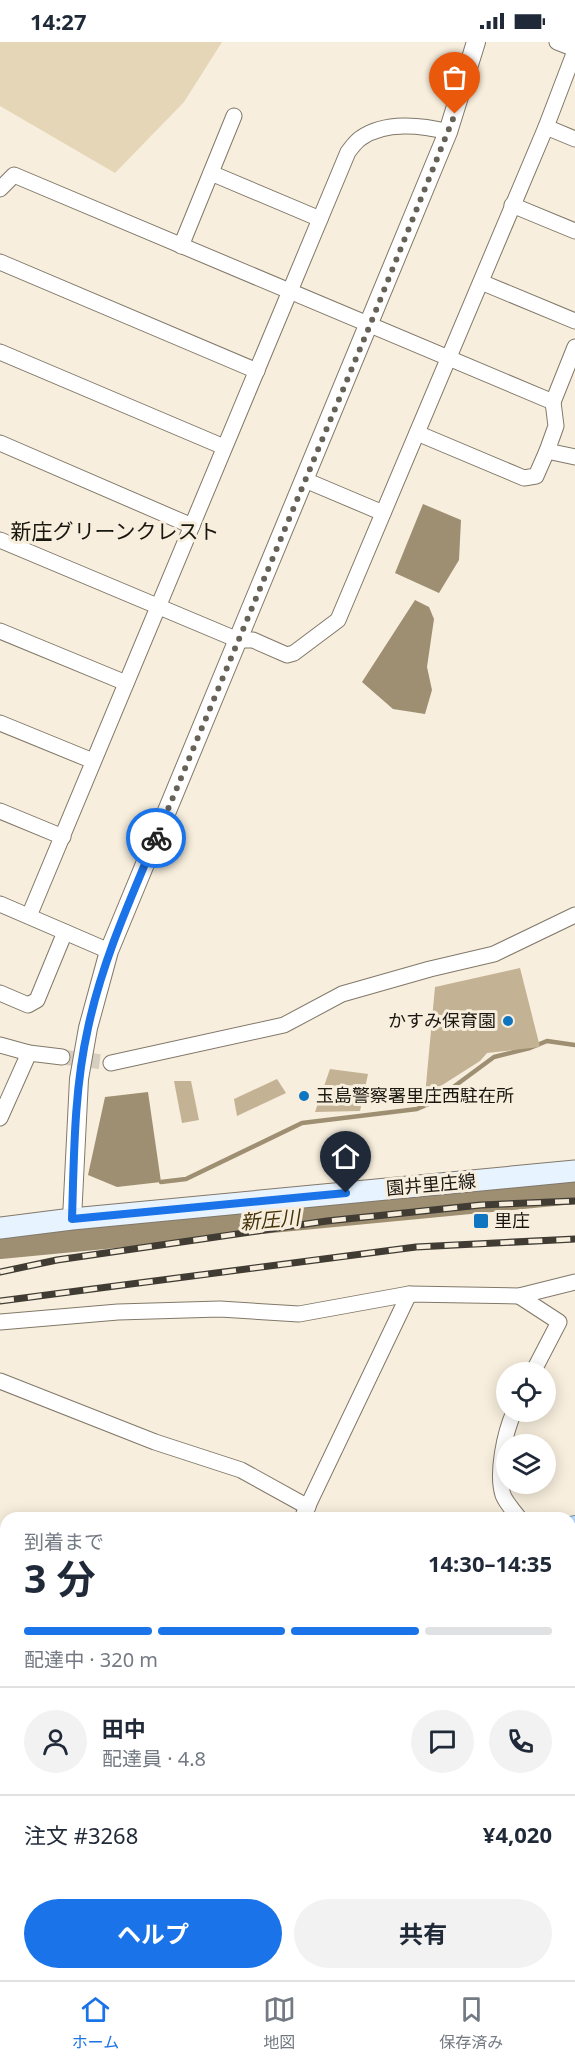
<!DOCTYPE html>
<html lang="ja">
<head>
<meta charset="utf-8">
<style>
	:root { --surface:#fff; --page:#f2f2f3; --text:#1f2937; --muted:#747a83; --line:#e0e1e3; --accent:#1a73e8 }
	body { margin:0; font-family:"Noto Sans","Noto Sans JP",sans-serif; background:var(--page); color:var(--text); height:100vh; display:flex; flex-direction:column; font-size:22px; white-space:nowrap }
	* { box-sizing:border-box; margin:0 }
	p { font-size:20px; color:var(--muted) }
	.icon { flex:none; width:33px; height:33px; fill:none; stroke:currentColor; stroke-width:2; stroke-linecap:round; stroke-linejoin:round }
	.map { position:relative; flex:1; overflow:hidden }
	.side { position:absolute; left:0px; top:1470px; width:576px; height:468px; display:flex; flex-direction:column; background:var(--surface); border-radius:18px 18px 0 0; box-shadow:0 3px 15px #0003 }
	.side>* { flex:none }
	.controls { position:absolute; left:496px; top:1320px; display:grid; gap:12px }
	.controls a { display:grid; place-items:center; width:60px; height:60px; border-radius:50%; background:var(--surface); box-shadow:0 3px 15px #0003; font-size:30px }
	.pin { position:absolute; display:grid; place-items:center; width:51px; height:51px; color:#fff; margin:-62px -26px; border-radius:50% 50% 50% 0; rotate:-45deg; box-shadow:0 0 6px #0007 }
	.pin .icon { rotate:45deg }
	.courier { position:absolute; display:grid; place-items:center; width:60px; height:60px; margin:-30px; border:4px solid #1a73e8; border-radius:50%; background:#fff; color:#222; box-shadow:0 2px 8px #0007 }
	.headline em { font-style:normal; font-weight:700 }
	.headline div { display:flex; flex-direction:column-reverse }
	.headline { display:flex; align-items:center; justify-content:space-between; height:102px; padding:0 24px }
	h1 { font-size:39px; font-weight:700; line-height:45px }
	.bar { display:grid; grid-template-columns:repeat(4,1fr); gap:9px 6px; align-content:center; height:72px; padding:0 24px }
	.bar i { height:8px; border-radius:4px; background:var(--line) }
	.bar .on { background:var(--accent) }
	.bar p { grid-column:span 4 }
	.line { display:flex; align-items:center; gap:15px; padding:0 24px; border-top:2px solid var(--line) }
	.line div { flex:1 }
	.round { display:grid; place-items:center; flex:none; width:63px; height:63px; border-radius:32px; background:var(--page) }
	.button { display:flex; gap:12px; margin-top:auto; padding:12px 24px }
	.button a { flex:1; height:69px; border-radius:36px; background:var(--accent); color:#fff; font-size:24px; font-weight:700; line-height:69px; text-align:center }
	.button a+a { background:var(--page); color:var(--text) }
	.status { display:flex; justify-content:space-between; align-items:center; height:42px; padding:0 30px; background:var(--surface); direction:ltr }
	.status svg { height:16px; fill:currentColor }
	.tabs { display:flex; justify-content:space-around; align-items:center; height:84px; border-top:2px solid var(--line); background:var(--surface); font-size:16px; color:var(--muted) }
	.tabs a { display:grid; justify-items:center; gap:3px }
	.tabs .on { color:var(--accent) }
	.map>svg:first-child { display:block }
</style>
</head>
<body>
<div class="status"><b>14:27</b><svg viewBox="0 0 49 12"><path d="M0 12V9h3v3zM5 12V6h3v6zM10 12V3h3v9zM15 12V0h3v12zM26 1h20v11H26zM47 4h2v5h-2z"/></svg></div>
<div class="map">
<svg width="575" height="1938" viewBox="0 0 575 1938">
	<rect width="100%" height="100%" fill="#f7eedd"/>
	<polygon fill="#e6d6b8" points="0,0 222,0 184,60 115,131 0,64"/>
	<g fill="#9f8f72">
		<polygon points="423,462 461,478 459,518 439,551 395,531"/>
		<polygon points="415,558 429,565 434,577 427,625 432,648 425,672 393,667 362,640"/>
		<polygon points="148,1050 161,1140 117,1145 88,1133 105,1055"/>
	</g>
	<g fill="none" stroke-linecap="round" stroke-linejoin="round">
		<polyline stroke="#9f8f72" stroke-width="4.5" points="161,1140 186,1137 302,1081 417,1067 433,1060 494,1015 530,1006 547,999 575,1003"/>
		<g stroke="#9f8f72" stroke-width="26">
			<polyline points="0,1204 575,1149"/>
			<polyline points="0,1575 6,1586"/>
			<polyline points="240,1932 245,1938"/>
		</g>
	</g>
	<g fill="#c3b294">
		<polygon points="520,926 540,1005 487,1011 480,1019 425,1054 435,945"/>
		<polygon points="330,1027 368,1032 360,1069 315,1070"/>
		<polygon points="277,1037 286,1051 237,1074 234,1057"/>
		<polygon points="174,1039 191,1039 199,1078 182,1081"/>
	</g>
	<g fill="none" stroke-linecap="round" stroke-linejoin="round">
		<polyline stroke="#d6cebe" stroke-width="15" stroke-dasharray="15 8" stroke-linecap="butt" points="62,1015 111,1021"/>
		<defs>
			<g id="minor">
				<polyline points="557,0 575,7"/>
				<polyline points="546,85 575,97"/>
				<polyline points="211,131 320,177"/>
				<polyline points="0,147 14,133 553,360 575,305"/>
				<polyline points="512,163 575,189"/>
				<polyline points="181,204 234,74"/>
				<polyline points="0,220 257,329"/>
				<polyline points="481,240 575,279"/>
				<polyline points="0,310 224,405"/>
				<polyline points="553,360 556,384 547,409 575,415"/>
				<polyline points="417,391 524,436 536,434 547,409"/>
				<polyline points="0,401 192,484"/>
				<polyline points="305,438 383,471"/>
				<polyline points="0,498 238,598 253,598 287,613 294,611 338,578 546,85 575,9"/>
				<polyline points="0,589 126,641"/>
				<polyline points="0,681 93,719"/>
				<polyline points="0,769 63,795"/>
				<polyline points="0,862 109,909"/>
				<path d="M29 874 348 110C352 105 356 99 361 96 385 79 422 83 448 90"/>
				<polyline points="0,951 28,963 37,958 65,890"/>
				<polyline points="0,1003 29,1011 62,1015"/>
				<polyline points="111,1021 284,983 342,952 430,927 494,912 575,873"/>
				<polyline points="0,1076 29,1011"/>
				<polyline points="519,1254 559,1280 533,1330"/>
				<polyline points="0,1280 118,1270 220,1267 299,1272 409,1252 519,1254 575,1240"/>
				<polyline points="0,1339 155,1400 241,1428 308,1465"/>
				<path d="M514 1370C505 1390 496 1431 503 1453 506 1461 514 1469 519 1476"/>
				<polyline points="302,1476 409,1252"/>
				<polyline points="570,1556 575,1564"/>
				<polyline points="0,1595 6,1605"/>
				<polyline points="570,1775 575,1781"/>
				<polyline points="0,1926 6,1924"/>
			</g>
			<polyline id="tertiary" points="72,1177 79,1037 88,986 109,909 448,90 476,0"/>
			<g id="secondary">
				<polyline points="0,1186 72,1177 575,1129"/>
				<polyline points="257,1932 262,1938"/>
			</g>
			<g id="trunk">
				<polyline points="570,1489 575,1486"/>
				<polyline points="0,1752 6,1749"/>
			</g>
		</defs>
		<use href="#minor" stroke="#817869" stroke-width="17"/>
		<use href="#tertiary" stroke="#817869" stroke-width="20"/>
		<use href="#secondary" stroke="#817869" stroke-width="23"/>
		<use href="#trunk" stroke="#7a93ab" stroke-width="26"/>
		<use href="#minor" stroke="#fff" stroke-width="15"/>
		<use href="#tertiary" stroke="#fff" stroke-width="18"/>
		<use href="#secondary" stroke="#e7f3ff" stroke-width="21"/>
		<use href="#trunk" stroke="#bfdffe" stroke-width="24"/>
		<defs>
			<g id="rail">
				<polyline points="0,1230 57,1218 327,1179 481,1163 575,1159"/>
				<polyline points="0,1259 416,1205 575,1197"/>
			</g>
		</defs>
		<use href="#rail" stroke="#403c34" stroke-width="7"/>
		<use href="#rail" stroke="#f7eedd" stroke-width="4.5" stroke-dasharray="14" stroke-linecap="butt"/>
	</g>
	<g fill="none" stroke-linecap="round" stroke-linejoin="round">
		<polyline stroke="#676258" stroke-width="6" stroke-dasharray="0 10.8" points="156,796 370,283 455,72"/>
		<path stroke="#1a73e8" stroke-width="8" d="M156 796C130 858 102 920 88 986 74 1048 74 1114 72 1177L346 1151"/>
	</g>
	<g fill="#0f75c1" stroke="#f7eedd" stroke-width="2">
		<circle cx="508" cy="979" r="6"/>
		<circle cx="304" cy="1054" r="6"/>
		<rect x="473" y="1171" width="16" height="16" rx="3"/>
	</g>
	<g text-anchor="middle" stroke-width="6" stroke-linejoin="round" paint-order="stroke">
		<g font-size="18" fill="#191610" stroke="#f7eedd" text-anchor="start">
			<text x="496" y="985" text-anchor="end">かすみ保育園</text>
			<text x="316" y="1060">玉島警察署里庄西駐在所</text>
			<text x="494" y="1185">里庄</text>
		</g>
		<g font-size="18" fill="#191610" stroke="#f7eedd">
			<text transform="translate(431 1143) rotate(-5)" y="6">園井里庄線</text>
		</g>
		<g font-size="20" font-style="italic" fill="#443209" stroke="#f7eedd">
			<text transform="translate(270 1178) rotate(-5)" y="7">新圧川</text>
		</g>
		<g font-size="21" fill="#191610" stroke="#f7eedd">
			<text x="115" y="497">新庄グリーンクレスト</text>
		</g>
	</g>
</svg>
<div class="controls">
<a><svg class="icon" aria-label="locate" viewBox="0 0 24 24"><circle cx="12" cy="12" r="6"/><path d="M12 2v4M12 18v4M2 12h4M18 12h4"/></svg></a>
<a><svg class="icon" aria-label="layers" viewBox="0 0 24 24"><path d="M12 4l9 5-9 5-9-5zM3 14l9 5 9-5"/></svg></a>
</div>
<div class="pin" style="left:455px;top:72px;background:#ea580c"><svg class="icon" aria-label="bag" viewBox="0 0 24 24"><path d="M5 8h14l-1 12H6zM9 8a3 3 0 0 1 6 0"/></svg></div>
<div class="pin" style="left:346px;top:1151px;background:#1f2937"><svg class="icon" aria-label="home" viewBox="0 0 24 24"><path d="M3 11l9-7 9 7M6 9v11h12V9"/></svg></div>
<div class="courier" style="left:156px;top:796px"><svg class="icon" aria-label="bike" viewBox="0 0 24 24"><circle cx="6" cy="16" r="4"/><circle cx="18" cy="16" r="4"/><path d="M6 16l4-8h5l3 8M10 8l3 8H6M13 5h3"/></svg></div>
<section class="side">
<div class="headline"><div><h1>3 分</h1><p>到着まで</p></div><em>14:30–14:35</em></div>
<div class="bar"><i class="on"></i><i class="on"></i><i class="on"></i><i></i><p>配達中 · 320 m</p></div>
<div class="line" style="height:108px"><a class="round"><svg class="icon" aria-label="person" viewBox="0 0 24 24"><circle cx="12" cy="8" r="4"/><path d="M4 21q1-7 8-7t8 7"/></svg></a><div><b>田中</b><p>配達員 · 4.8</p></div><a class="round"><svg class="icon" aria-label="chat" viewBox="0 0 24 24"><path d="M4 5h16v11H9l-5 4z"/></svg></a><a class="round"><svg class="icon" aria-label="phone" viewBox="0 0 24 24"><path d="M5 4h4l2 5-3 2q2 4 5 5l2-3 5 2v4C11 20 4 13 5 4z"/></svg></a></div>
<div class="line" style="height:78px"><div>注文 #3268</div><b>¥4,020</b></div>
<div class="button"><a>ヘルプ</a><a>共有</a></div>
</section>
</div>
<nav class="tabs">
<a class="on"><svg class="icon" aria-label="home" viewBox="0 0 24 24"><path d="M3 11l9-7 9 7M6 9v11h12V9"/></svg>ホーム</a>
<a><svg class="icon" aria-label="map" viewBox="0 0 24 24"><path d="M3 6l6-2 6 2 6-2v14l-6 2-6-2-6 2zM9 4v14M15 6v14"/></svg>地図</a>
<a><svg class="icon" aria-label="saved" viewBox="0 0 24 24"><path d="M7 4h10v16l-5-4-5 4z"/></svg>保存済み</a>
</nav>
</body>
</html>
